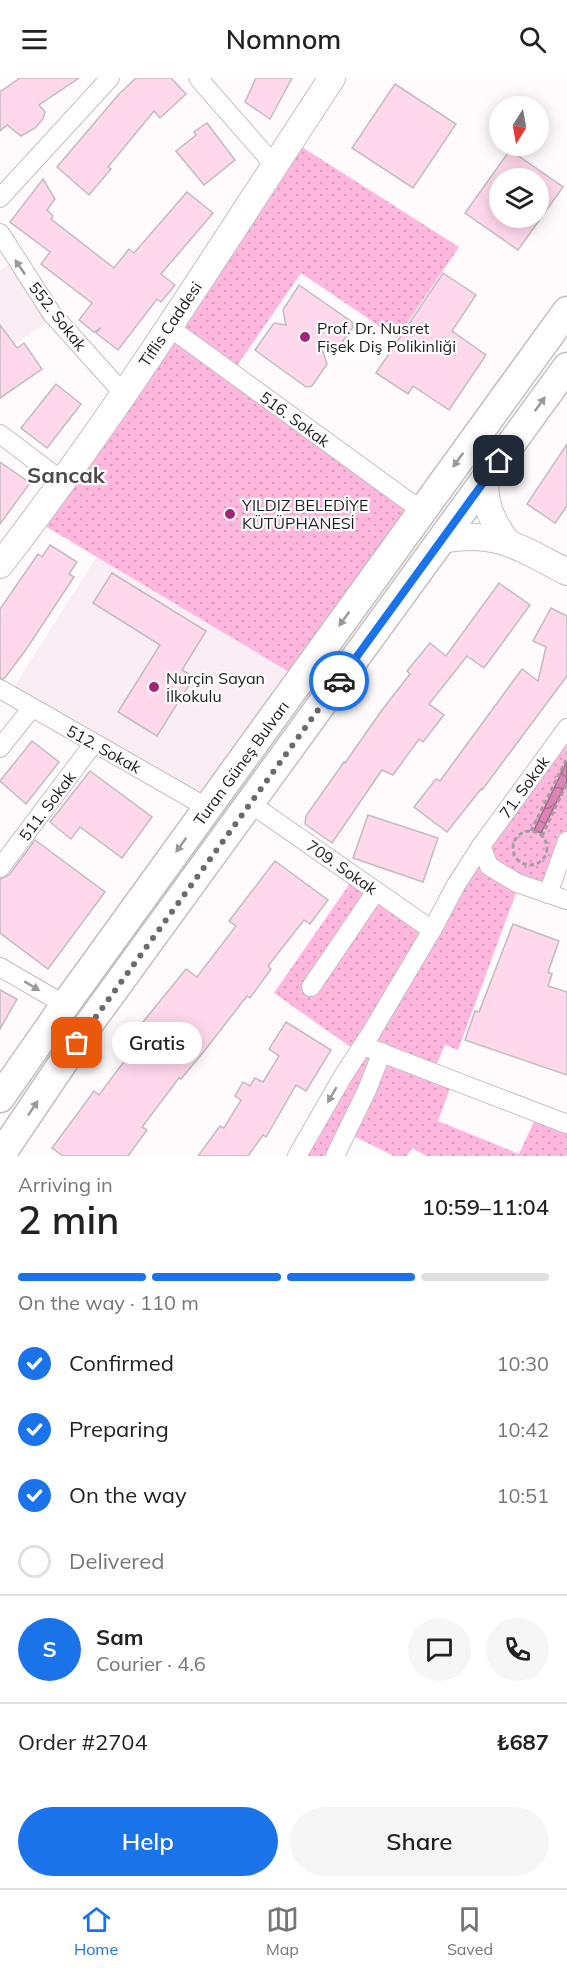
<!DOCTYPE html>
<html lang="en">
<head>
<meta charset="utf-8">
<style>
	:root { --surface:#fff; --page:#f6f6f6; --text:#222; --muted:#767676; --line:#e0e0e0; --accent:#1a73e8 }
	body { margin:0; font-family:Mulish,sans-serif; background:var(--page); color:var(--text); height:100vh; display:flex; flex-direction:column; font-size:22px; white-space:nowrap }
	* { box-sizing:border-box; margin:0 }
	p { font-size:20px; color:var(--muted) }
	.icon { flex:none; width:33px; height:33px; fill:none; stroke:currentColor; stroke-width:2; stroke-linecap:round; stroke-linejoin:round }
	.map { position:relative; height:1078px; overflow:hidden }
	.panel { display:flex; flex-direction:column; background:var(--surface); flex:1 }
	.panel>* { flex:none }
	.needle { width:39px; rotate:191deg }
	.fabs { position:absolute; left:489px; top:18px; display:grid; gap:12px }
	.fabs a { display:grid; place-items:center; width:60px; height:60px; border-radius:50%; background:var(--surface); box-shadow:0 3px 15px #0003; font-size:30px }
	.pin { position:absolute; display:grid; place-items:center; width:51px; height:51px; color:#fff; margin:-26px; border-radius:12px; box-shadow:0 3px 9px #0006 }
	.courier { position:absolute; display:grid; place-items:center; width:60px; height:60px; margin:-30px; border:4px solid #1a73e8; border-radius:50%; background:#fff; color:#222; box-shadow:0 2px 8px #0007 }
	.bubble { position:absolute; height:42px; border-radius:21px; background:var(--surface); box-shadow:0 3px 15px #0003; font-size:20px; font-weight:600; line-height:42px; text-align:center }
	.head em { font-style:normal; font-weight:600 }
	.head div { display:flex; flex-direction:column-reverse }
	.head { display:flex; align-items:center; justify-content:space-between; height:102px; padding:0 18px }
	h1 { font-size:39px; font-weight:600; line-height:45px }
	.bar { display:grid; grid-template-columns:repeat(4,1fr); gap:9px 6px; align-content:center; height:72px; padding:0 18px }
	.bar i { height:8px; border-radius:4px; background:var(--line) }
	.bar .active { background:var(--accent) }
	.bar p { grid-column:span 4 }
	.line { display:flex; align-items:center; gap:15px; padding:0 18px; border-top:2px solid var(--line) }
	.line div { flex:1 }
	.round { display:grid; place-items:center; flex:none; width:63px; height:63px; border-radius:32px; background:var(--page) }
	ol { padding:0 18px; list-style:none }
	li { display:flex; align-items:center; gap:18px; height:66px }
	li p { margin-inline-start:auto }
	li .icon { padding:6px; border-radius:50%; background:var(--accent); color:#fff; stroke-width:4 }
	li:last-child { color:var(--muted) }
	li i { width:33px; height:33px; border:3px solid var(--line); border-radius:50% }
	.primary-button { display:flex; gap:12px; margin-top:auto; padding:12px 18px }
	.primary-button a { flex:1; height:69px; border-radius:36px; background:var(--accent); color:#fff; font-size:24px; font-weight:600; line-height:69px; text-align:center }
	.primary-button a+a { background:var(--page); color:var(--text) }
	header { display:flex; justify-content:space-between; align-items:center; height:78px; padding:0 18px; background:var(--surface); font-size:27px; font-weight:600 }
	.tab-bar { display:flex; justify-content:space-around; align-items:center; height:84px; border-top:2px solid var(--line); background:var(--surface); font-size:16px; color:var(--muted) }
	.tab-bar a { display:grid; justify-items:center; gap:3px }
	.tab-bar .active { color:var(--accent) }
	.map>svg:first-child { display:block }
</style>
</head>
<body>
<header><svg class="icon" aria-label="menu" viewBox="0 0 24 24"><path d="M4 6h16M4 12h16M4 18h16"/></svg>Nomnom<svg class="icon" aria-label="search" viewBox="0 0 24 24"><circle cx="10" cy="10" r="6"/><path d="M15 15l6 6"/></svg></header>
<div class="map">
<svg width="567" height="1078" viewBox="0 0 567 1078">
	<defs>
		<pattern id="green-dots" width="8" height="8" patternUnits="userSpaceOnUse" patternTransform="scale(1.5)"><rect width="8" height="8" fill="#ffb7de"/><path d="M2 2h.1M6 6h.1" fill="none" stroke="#da9dbe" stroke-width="1.8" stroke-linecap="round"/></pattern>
		<pattern id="water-waves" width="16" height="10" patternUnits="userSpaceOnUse" patternTransform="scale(1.5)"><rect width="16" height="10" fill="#dd84b7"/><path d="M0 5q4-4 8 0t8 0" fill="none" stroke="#b36b94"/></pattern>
	</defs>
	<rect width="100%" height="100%" fill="#fffafc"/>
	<g fill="#fbedf4">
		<polygon points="16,182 55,238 0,277 0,192"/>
		<polygon points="97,478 301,601 208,730 9,617"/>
	</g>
	<g fill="url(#green-dots)">
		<polygon points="291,62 459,169 397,260 301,195 232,295 422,433 301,601 35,442"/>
		<polygon points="567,651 567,763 548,816 519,807 458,972 445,967 433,994 453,1002 438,1043 519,1076 538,1035 567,1046 567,1078 426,1078 412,1070 407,1078 394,1078 347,1055 335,1078 297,1078 359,975 274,915 355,798 431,852"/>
	</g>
	<polygon fill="url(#water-waves)" stroke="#a46589" stroke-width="1.5" points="567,683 567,703 541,755 534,752"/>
	<g fill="#ffd8ec" stroke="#c1bcbe" stroke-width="1.5" fill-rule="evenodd">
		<polygon points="20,0 79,0 39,27 45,34 43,41 35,50 21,58 7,47 0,53 0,14"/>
		<polygon points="136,0 171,0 186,16 160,40 154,33 108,89 111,91 89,117 57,89 119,16"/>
		<polygon points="256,0 292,0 270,41 245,24"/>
		<polygon points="395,6 456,46 413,110 352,70"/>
		<polygon points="207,45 235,82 204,107 176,73 196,57 194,54"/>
		<path d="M510 72 563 109 518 172 465 135ZM500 100H538V140H500Z"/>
		<polygon points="43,101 55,121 47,132 53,138 51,141 114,190 129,171 134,175 187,114 213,135 161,196 175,207 161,224 157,221 118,272 96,255 101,250 94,254 79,242 92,225 41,186 50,174 10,144"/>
		<polygon points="443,195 476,217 452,253 486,277 449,332 413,308 408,316 376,295"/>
		<polygon points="299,207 352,244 353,249 337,271 322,271 327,286 312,308 306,309 255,272 274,245 286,247 283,232"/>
		<polygon points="0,247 17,270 24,265 42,291 0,320"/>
		<polygon points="56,306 81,326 47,370 21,350"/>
		<polygon points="567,366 567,428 555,445 527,426"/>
		<polygon points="0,384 30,405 0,446"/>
		<polygon points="50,467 77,484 69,496 74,499 25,573 4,601 0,600 0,531 38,476 42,479"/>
		<polygon points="112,495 206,553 182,592 194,599 157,658 118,634 160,567 93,525"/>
		<polygon points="499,505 530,527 484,590 467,578 429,626 444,637 423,664 419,661 393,697 382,692 332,765 305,746 306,738 344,684 345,685 382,632 410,596 407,593 430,565 446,578"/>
		<polygon points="551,530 567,538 567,598 482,712 481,711 447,754 414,729 436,701 440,703 522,591 538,603 546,569 533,563"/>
		<polygon points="32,663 59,684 26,726 0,703"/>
		<polygon points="90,693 152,739 122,780 80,749 71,761 50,744"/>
		<polygon points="368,737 438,760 423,804 353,780"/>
		<polygon points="35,762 105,814 48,891 0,855 0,801 9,797"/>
		<polygon points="275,783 328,822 310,846 304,842 268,888 271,891 250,920 247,918 205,972 181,1001 179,1000 142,1049 147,1052 128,1078 63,1078 52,1070 94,1013 99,1017 137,966 130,960 186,891 197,899 236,848 229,843"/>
		<polygon points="513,846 559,863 548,894 552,896 548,908 567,914 567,997 465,962 475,933 479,934"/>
		<polygon points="0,912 17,921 0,951"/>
		<polygon points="286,944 331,972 306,1013 296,1007 266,1059 263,1057 248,1078 198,1078 220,1048 224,1050 241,1022 235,1018 243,1004 250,1008 255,1000 263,1004 279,978 269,971"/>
	</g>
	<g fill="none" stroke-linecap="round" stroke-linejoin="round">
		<defs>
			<g id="street">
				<polyline points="198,0 275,88"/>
				<polyline points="0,120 110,0"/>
				<polyline points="0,155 52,236 123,315"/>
				<polyline points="169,249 422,433"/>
				<polyline points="0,356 62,403"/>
				<polyline points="0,611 208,730"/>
				<polyline points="0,670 31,631"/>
				<polyline points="251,726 432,852"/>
				<polyline points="481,768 489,788 517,805 567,822"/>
				<polyline points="0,790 94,665"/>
				<polyline points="548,816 567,763"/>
				<polyline points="0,889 65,927"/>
				<polyline points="311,909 376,813"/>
				<polyline points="364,968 567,1046"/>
				<polyline points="297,1078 343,998 371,955 432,852 456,807 481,768 567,650"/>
				<polyline points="335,1078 367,1012 382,974"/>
			</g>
			<g id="secondary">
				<path d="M485 402C485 428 492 443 507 464"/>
				<path d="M441 462C496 451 520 470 567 494"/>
				<path d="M0 487C120 332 224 164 332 0"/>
			</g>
			<g id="primary">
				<polyline points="0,1020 65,927 567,233"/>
				<polyline points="0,1078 89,946 567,289"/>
			</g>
		</defs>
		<use href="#street" stroke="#c4bfc1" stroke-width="20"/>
		<use href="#secondary" stroke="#c4bfc1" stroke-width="28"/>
		<use href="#primary" stroke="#c4bfc1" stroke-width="31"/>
		<g stroke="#a39fa1" stroke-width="3" stroke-dasharray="4.5 3" stroke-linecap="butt">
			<circle cx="530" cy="770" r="17"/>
			<polyline points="531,753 566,682"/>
			<polyline points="542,758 567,705"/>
		</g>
		<use href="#street" stroke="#fff" stroke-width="18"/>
		<use href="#secondary" stroke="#fff" stroke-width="26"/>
		<use href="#primary" stroke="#fff" stroke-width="28"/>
	</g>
	<defs><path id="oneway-solid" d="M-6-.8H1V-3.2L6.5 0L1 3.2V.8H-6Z" transform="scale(1.5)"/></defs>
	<g fill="#9a9999">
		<use href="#oneway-solid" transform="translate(20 189) rotate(-124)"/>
		<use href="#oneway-solid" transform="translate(540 326) rotate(-54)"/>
		<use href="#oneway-solid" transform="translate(458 382) rotate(126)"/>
		<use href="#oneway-solid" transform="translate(344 541) rotate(126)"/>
		<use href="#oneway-solid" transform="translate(181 767) rotate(126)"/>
		<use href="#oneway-solid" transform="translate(32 908) rotate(31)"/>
		<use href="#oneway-solid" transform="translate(332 1017) rotate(120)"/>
		<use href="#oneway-solid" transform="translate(33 1030) rotate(-56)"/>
	</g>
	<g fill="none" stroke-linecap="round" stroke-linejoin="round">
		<polyline stroke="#6d6a6b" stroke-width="6" stroke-dasharray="0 10.8" points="77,965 339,603"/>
		<polyline stroke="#1a73e8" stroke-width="8" points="339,603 499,383"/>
	</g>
	<g fill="#a22577" stroke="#fff" stroke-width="2">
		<circle cx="305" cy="259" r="6"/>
		<circle cx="230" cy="436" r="6"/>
		<circle cx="154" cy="609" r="6"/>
	</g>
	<g text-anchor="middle" stroke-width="4.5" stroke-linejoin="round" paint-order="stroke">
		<g font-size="16" fill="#1e1c1d" stroke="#fff">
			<text transform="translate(58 238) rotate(52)" y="6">552. Sokak</text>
			<text transform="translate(170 246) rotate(-56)" y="6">Tiflis Caddesi</text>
			<text transform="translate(295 341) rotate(36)" y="6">516. Sokak</text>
			<text transform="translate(104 671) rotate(29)" y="6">512. Sokak</text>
			<text transform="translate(241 685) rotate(-54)" y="6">Turan Güneş Bulvarı</text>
			<text transform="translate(524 709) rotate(-54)" y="6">71. Sokak</text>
			<text transform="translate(47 728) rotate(-53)" y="6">511. Sokak</text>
			<text transform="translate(342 789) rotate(35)" y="6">709. Sokak</text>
		</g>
		<g font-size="16" fill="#1e1c1d" stroke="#fff" text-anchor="start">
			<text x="317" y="256">Prof. Dr. Nusret<tspan x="317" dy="18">Fişek Diş Polikinliği</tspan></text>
			<text x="242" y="433">YILDIZ BELEDİYE<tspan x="242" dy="18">KÜTÜPHANESİ</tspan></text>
			<text x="166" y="606">Nurçin Sayan<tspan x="166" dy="18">İlkokulu</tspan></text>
		</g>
		<g font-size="22" font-weight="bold" fill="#4f4b4d" stroke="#fff">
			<text x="66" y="405">Sancak</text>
		</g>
	</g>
</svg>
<div class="fabs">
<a><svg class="needle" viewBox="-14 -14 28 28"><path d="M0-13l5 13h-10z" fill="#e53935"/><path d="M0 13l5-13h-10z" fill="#767676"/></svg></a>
<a><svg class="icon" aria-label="layers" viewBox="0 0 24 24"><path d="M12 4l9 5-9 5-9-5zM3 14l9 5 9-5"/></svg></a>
</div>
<div class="pin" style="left:77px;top:965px;background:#ea580c"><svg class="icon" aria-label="bag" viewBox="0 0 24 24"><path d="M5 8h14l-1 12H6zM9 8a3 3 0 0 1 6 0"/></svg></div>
<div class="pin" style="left:499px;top:383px;background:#1f2937"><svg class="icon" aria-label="home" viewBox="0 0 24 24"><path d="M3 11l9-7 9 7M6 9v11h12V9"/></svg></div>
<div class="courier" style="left:339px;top:603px"><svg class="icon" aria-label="car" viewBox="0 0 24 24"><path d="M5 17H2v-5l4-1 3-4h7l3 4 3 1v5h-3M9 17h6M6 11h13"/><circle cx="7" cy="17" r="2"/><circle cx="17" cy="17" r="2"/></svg></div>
<div class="bubble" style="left:112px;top:944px;width:90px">Gratis</div>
</div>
<section class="panel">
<div class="head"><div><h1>2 min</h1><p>Arriving in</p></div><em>10:59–11:04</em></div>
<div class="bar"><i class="active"></i><i class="active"></i><i class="active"></i><i></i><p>On the way · 110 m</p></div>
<ol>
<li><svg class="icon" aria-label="check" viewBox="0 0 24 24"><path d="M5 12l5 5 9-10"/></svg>Confirmed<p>10:30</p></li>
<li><svg class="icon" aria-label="check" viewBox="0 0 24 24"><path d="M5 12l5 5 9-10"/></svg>Preparing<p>10:42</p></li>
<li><svg class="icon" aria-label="check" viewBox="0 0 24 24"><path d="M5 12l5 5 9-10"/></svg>On the way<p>10:51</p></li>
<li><i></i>Delivered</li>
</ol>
<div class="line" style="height:108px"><b class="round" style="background:var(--accent);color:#fff">S</b><div><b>Sam</b><p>Courier · 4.6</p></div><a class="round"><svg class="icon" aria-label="chat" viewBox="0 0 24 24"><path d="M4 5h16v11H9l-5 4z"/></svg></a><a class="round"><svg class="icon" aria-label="phone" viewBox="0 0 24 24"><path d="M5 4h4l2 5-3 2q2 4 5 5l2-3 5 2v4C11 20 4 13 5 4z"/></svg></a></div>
<div class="line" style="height:78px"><div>Order #2704</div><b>₺687</b></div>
<div class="primary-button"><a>Help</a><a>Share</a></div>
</section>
<nav class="tab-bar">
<a class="active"><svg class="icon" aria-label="home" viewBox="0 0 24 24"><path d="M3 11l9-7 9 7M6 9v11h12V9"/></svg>Home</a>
<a><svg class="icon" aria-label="map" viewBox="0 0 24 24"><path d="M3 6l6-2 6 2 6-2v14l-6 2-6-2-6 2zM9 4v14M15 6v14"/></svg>Map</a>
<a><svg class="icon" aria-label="saved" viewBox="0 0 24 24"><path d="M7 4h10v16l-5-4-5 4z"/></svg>Saved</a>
</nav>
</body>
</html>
